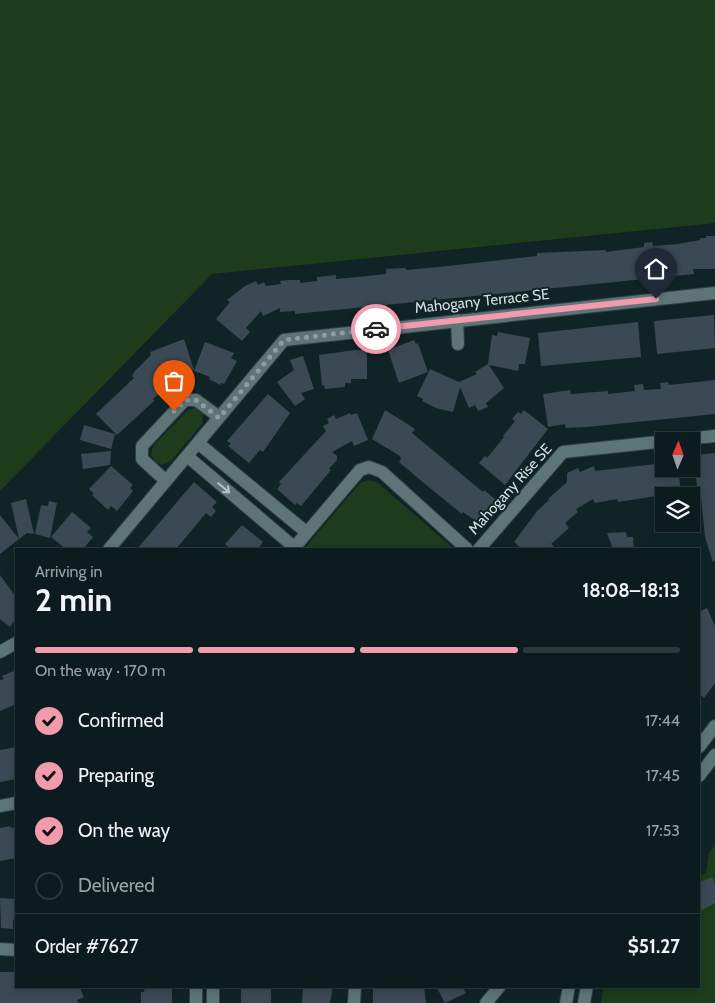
<!DOCTYPE html>
<html lang="en">
<head>
<meta charset="utf-8">
<style>
	:root { --surface:#0c1b1d; --page:#1a282a; --text:#f1f3f6; --muted:#9aa1a4; --line:#2c393b; --accent:#f29aae }
	body { margin:0; font-family:Cabin,sans-serif; background:var(--page); color:var(--text); height:100vh; display:flex; flex-direction:column; font-size:19px; white-space:nowrap }
	* { box-sizing:border-box; margin:0 }
	p { font-size:16px; color:var(--muted) }
	.icon { flex:none; width:28px; height:28px; fill:none; stroke:currentColor; stroke-width:2; stroke-linecap:round; stroke-linejoin:round }
	.map { position:relative; flex:1; overflow:hidden }
	.sheet { position:absolute; left:15px; top:548px; width:685px; height:440px; display:flex; flex-direction:column; background:var(--surface); border-radius:0px; box-shadow:0 2px 8px #0003,0 0 0 1px var(--line) }
	.sheet>* { flex:none }
	.needle { width:32px; rotate:2deg }
	.fabs { position:absolute; left:655px; top:432px; display:grid; gap:10px }
	.fabs a { display:grid; place-items:center; width:45px; height:45px; border-radius:0px; background:var(--surface); box-shadow:0 2px 8px #0003,0 0 0 1px var(--line); font-size:25px }
	.pin { position:absolute; display:grid; place-items:center; width:42px; height:42px; color:#fff; margin:-51px -21px; border-radius:50% 50% 50% 0; rotate:-45deg; box-shadow:0 0 5px #0007 }
	.pin .icon { rotate:45deg }
	.courier { position:absolute; display:grid; place-items:center; width:50px; height:50px; margin:-25px; border:4px solid #f29aae; border-radius:50%; background:#fff; color:#222; box-shadow:0 1px 6px #0007 }
	.overview em { font-style:normal; font-weight:800 }
	.overview div { display:flex; flex-direction:column-reverse }
	.overview { display:flex; align-items:center; justify-content:space-between; height:85px; padding:0 20px }
	h1 { font-size:32px; font-weight:800; line-height:38px }
	.bar { display:grid; grid-template-columns:repeat(4,1fr); gap:8px 5px; align-content:center; height:60px; padding:0 20px }
	.bar i { height:6px; border-radius:4px; background:var(--line) }
	.bar .selected { background:var(--accent) }
	.bar p { grid-column:span 4 }
	.line { display:flex; align-items:center; gap:12px; padding:0 20px; border-top:1px solid var(--line) }
	.line div { flex:1 }
	ol { padding:0 20px; list-style:none }
	li { display:flex; align-items:center; gap:15px; height:55px }
	li p { margin-inline-start:auto }
	li .icon { padding:5px; border-radius:50%; background:var(--accent); color:#111; stroke-width:4 }
	li:last-child { color:var(--muted) }
	li i { width:28px; height:28px; border:2px solid var(--line); border-radius:50% }
	.map>svg:first-child { display:block }
</style>
</head>
<body>
<div class="map">
<svg width="715" height="1003" viewBox="0 0 715 1003">
	<rect width="100%" height="100%" fill="#102427"/>
	<g fill="#1c3c1c">
		<polygon points="0,0 715,0 715,223 212,274 0,491"/>
		<polygon points="195,408 203,414 202,424 170,462 162,465 155,462 151,454 153,446 188,410"/>
		<polygon points="368,480 377,482 454,549 304,549 360,483"/>
		<polygon points="715,845 715,1003 601,1003 604,986 699,986 699,878 706,872 709,853"/>
	</g>
	<g fill="#3a4954">
		<polygon points="706,236 715,236 715,269 693,269 694,274 295,314 295,311 280,312 280,308 263,316 261,311 246,328 250,332 242,341 216,319 230,302 227,300 245,286 256,281 258,285 264,282 266,286 281,284 280,281 289,280 300,280 300,283 317,281 317,277 336,275 336,279 367,276 386,274 386,269 406,268 406,270 448,266 537,256 537,253 606,250 606,252 644,247 644,243 652,242 653,246 678,244 700,240 700,238 706,238"/>
		<polygon points="714,315 715,348 657,354 654,321"/>
		<polygon points="638,322 641,357 541,366 538,333"/>
		<polygon points="498,332 530,338 525,364 519,364 518,371 489,365 504,388 486,403 488,407 478,411 475,405 469,408 460,387 453,412 436,408 422,401 423,399 417,396 430,369 459,382 477,374 475,372 488,364 492,335 497,336"/>
		<polygon points="184,339 194,370 170,377 161,386 164,389 153,399 154,401 117,435 96,414 134,378 132,376 135,371 151,355 150,352"/>
		<polygon points="414,340 416,344 418,343 428,372 399,383 388,350"/>
		<polygon points="205,342 234,353 231,358 237,361 224,384 221,383 220,385 209,379 210,377 194,371"/>
		<polygon points="355,350 367,350 367,379 351,379 351,383 345,383 345,387 325,389 324,385 322,386 319,355"/>
		<polygon points="303,356 314,389 301,393 305,399 295,406 277,382 294,370 290,360"/>
		<polygon points="715,380 715,414 587,427 566,428 565,424 548,427 543,394 570,390 571,394 608,391 608,394 635,391 634,385 643,384 644,390 661,389 660,383 668,382 669,385"/>
		<polygon points="268,394 290,413 263,452 260,450 249,463 228,446 231,444 227,441"/>
		<polygon points="385,410 409,425 415,429 412,433 483,492 484,490 496,500 477,522 463,512 462,514 425,484 399,462 401,459 400,456 372,439"/>
		<polygon points="524,410 548,429 505,485 479,463 485,456 487,458 504,437 503,436 515,421 512,419 518,412 521,414"/>
		<polygon points="350,413 351,415 357,413 368,440 354,446 352,441 332,452 337,456 337,460 329,469 331,470 301,506 297,503 295,505 277,489 281,484 279,482 326,431 323,426 329,423 327,419 334,415 336,419"/>
		<polygon points="84,425 115,434 111,449 80,440"/>
		<polygon points="111,451 110,465 83,469 81,454"/>
		<polygon points="715,453 715,561 713,562 705,537 700,487 697,487 694,462 698,461 697,455"/>
		<polygon points="664,463 664,469 678,469 681,492 618,502 617,499 595,503 593,499 576,509 578,512 565,523 569,528 551,544 557,549 522,549 514,542 538,510 549,500 548,499 567,482 567,473 578,468 580,472 594,466 595,471"/>
		<polygon points="111,466 133,485 130,488 133,491 117,511 111,506 108,510 92,495 94,494 89,489"/>
		<polygon points="194,482 217,502 212,507 216,511 211,517 206,513 176,549 137,549"/>
		<polygon points="26,499 34,534 27,533 19,539 11,503"/>
		<polygon points="49,501 57,503 50,538 35,534 41,505 48,506"/>
		<polygon points="72,512 91,528 87,532 93,537 83,549 66,549 51,537"/>
		<polygon points="0,515 19,539 0,554"/>
		<polygon points="242,525 263,542 258,549 231,549 225,544"/>
		<polygon points="626,532 627,537 633,537 634,549 613,549 607,533"/>
		<polygon points="0,575 16,597 16,619 10,627 0,619"/>
		<polygon points="707,608 715,626 715,683 704,698 699,694 699,612"/>
		<polygon points="14,671 16,676 16,704 0,711 0,680 4,679 2,676"/>
		<polygon points="16,747 16,779 0,782 0,750"/>
		<polygon points="11,826 11,828 16,827 16,858 0,861 0,828"/>
		<polygon points="712,877 715,883 715,903 702,910 699,904 699,883"/>
		<polygon points="0,898 16,899 16,920 13,920 13,929 1,928"/>
		<polygon points="0,972 16,972 16,986 79,986 84,997 77,1000 79,1003 0,1003"/>
		<polygon points="145,986 168,986 168,989 172,989 172,1003 141,1003 141,992 144,992"/>
		<rect x="241" y="986" width="30" height="17"/>
		<polygon points="303,986 333,986 330,1003 302,1003"/>
		<polygon points="373,986 424,986 426,1003 373,1003"/>
		<polygon points="436,986 462,986 466,993 445,1003"/>
	</g>
	<g fill="none" stroke-linecap="round" stroke-linejoin="round">
		<defs>
			<g id="minor">
				<polyline points="457,320 458,344"/>
				<polyline points="198,443 306,532"/>
				<polyline points="187,456 294,547"/>
				<polyline points="166,481 142,459 142,446 185,400 196,400 219,417"/>
				<polyline points="109,549 284,340 715,293"/>
				<polyline points="293,549 360,470 369,467 382,472 467,549"/>
				<polyline points="479,549 563,452 715,436"/>
				<polyline points="0,652 16,643"/>
				<polyline points="699,747 715,726"/>
				<polyline points="699,776 715,755"/>
				<polyline points="0,806 16,803"/>
				<polyline points="0,949 16,950"/>
				<polyline points="196,1003 196,986"/>
				<polyline points="213,1003 213,986"/>
				<polyline points="354,1003 355,986"/>
				<polyline points="486,1003 500,986"/>
				<polyline points="566,1003 569,986"/>
				<polyline points="584,1003 587,986"/>
			</g>
		</defs>
		<use href="#minor" stroke="#323f42" stroke-width="14"/>
		<use href="#minor" stroke="#5e7578" stroke-width="12"/>
	</g>
	<defs><path id="oneway-shaft" d="M-6 0H5M1.5-3L5.5 0L1.5 3" fill="none" stroke-width="1.6" stroke-linecap="round" stroke-linejoin="round" transform="scale(1.25)"/></defs>
	<use stroke="#b5c4c6" href="#oneway-shaft" transform="translate(224 488) rotate(40)"/>
	<g fill="none" stroke-linecap="round" stroke-linejoin="round">
		<polyline stroke="#8e9d9f" stroke-width="5" stroke-dasharray="0 9" points="174,411 185,400 196,400 219,418 284,340 376,329"/>
		<polyline stroke="#f29aae" stroke-width="6" points="376,329 656,299"/>
	</g>
	<g text-anchor="middle" stroke-width="4" stroke-linejoin="round" paint-order="stroke">
		<g font-size="15" fill="#d2dee0" stroke="#102427">
			<text transform="translate(482 301) rotate(-6)" y="5">Mahogany Terrace SE</text>
			<text transform="translate(510 489) rotate(-48)" y="5">Mahogany Rise SE</text>
		</g>
	</g>
</svg>
<div class="fabs">
<a><svg class="needle" viewBox="-14 -14 28 28"><path d="M0-13l5 13h-10z" fill="#e53935"/><path d="M0 13l5-13h-10z" fill="#9aa1a4"/></svg></a>
<a><svg class="icon" aria-label="layers" viewBox="0 0 24 24"><path d="M12 4l9 5-9 5-9-5zM3 14l9 5 9-5"/></svg></a>
</div>
<div class="pin" style="left:174px;top:411px;background:#ea580c"><svg class="icon" aria-label="bag" viewBox="0 0 24 24"><path d="M5 8h14l-1 12H6zM9 8a3 3 0 0 1 6 0"/></svg></div>
<div class="pin" style="left:656px;top:299px;background:#1f2937"><svg class="icon" aria-label="home" viewBox="0 0 24 24"><path d="M3 11l9-7 9 7M6 9v11h12V9"/></svg></div>
<div class="courier" style="left:376px;top:329px"><svg class="icon" aria-label="car" viewBox="0 0 24 24"><path d="M5 17H2v-5l4-1 3-4h7l3 4 3 1v5h-3M9 17h6M6 11h13"/><circle cx="7" cy="17" r="2"/><circle cx="17" cy="17" r="2"/></svg></div>
<section class="sheet">
<div class="overview"><div><h1>2 min</h1><p>Arriving in</p></div><em>18:08–18:13</em></div>
<div class="bar"><i class="selected"></i><i class="selected"></i><i class="selected"></i><i></i><p>On the way · 170 m</p></div>
<ol>
<li><svg class="icon" aria-label="check" viewBox="0 0 24 24"><path d="M5 12l5 5 9-10"/></svg>Confirmed<p>17:44</p></li>
<li><svg class="icon" aria-label="check" viewBox="0 0 24 24"><path d="M5 12l5 5 9-10"/></svg>Preparing<p>17:45</p></li>
<li><svg class="icon" aria-label="check" viewBox="0 0 24 24"><path d="M5 12l5 5 9-10"/></svg>On the way<p>17:53</p></li>
<li><i></i>Delivered</li>
</ol>
<div class="line" style="height:65px"><div>Order #7627</div><b>$51.27</b></div>
</section>
</div>
</body>
</html>
